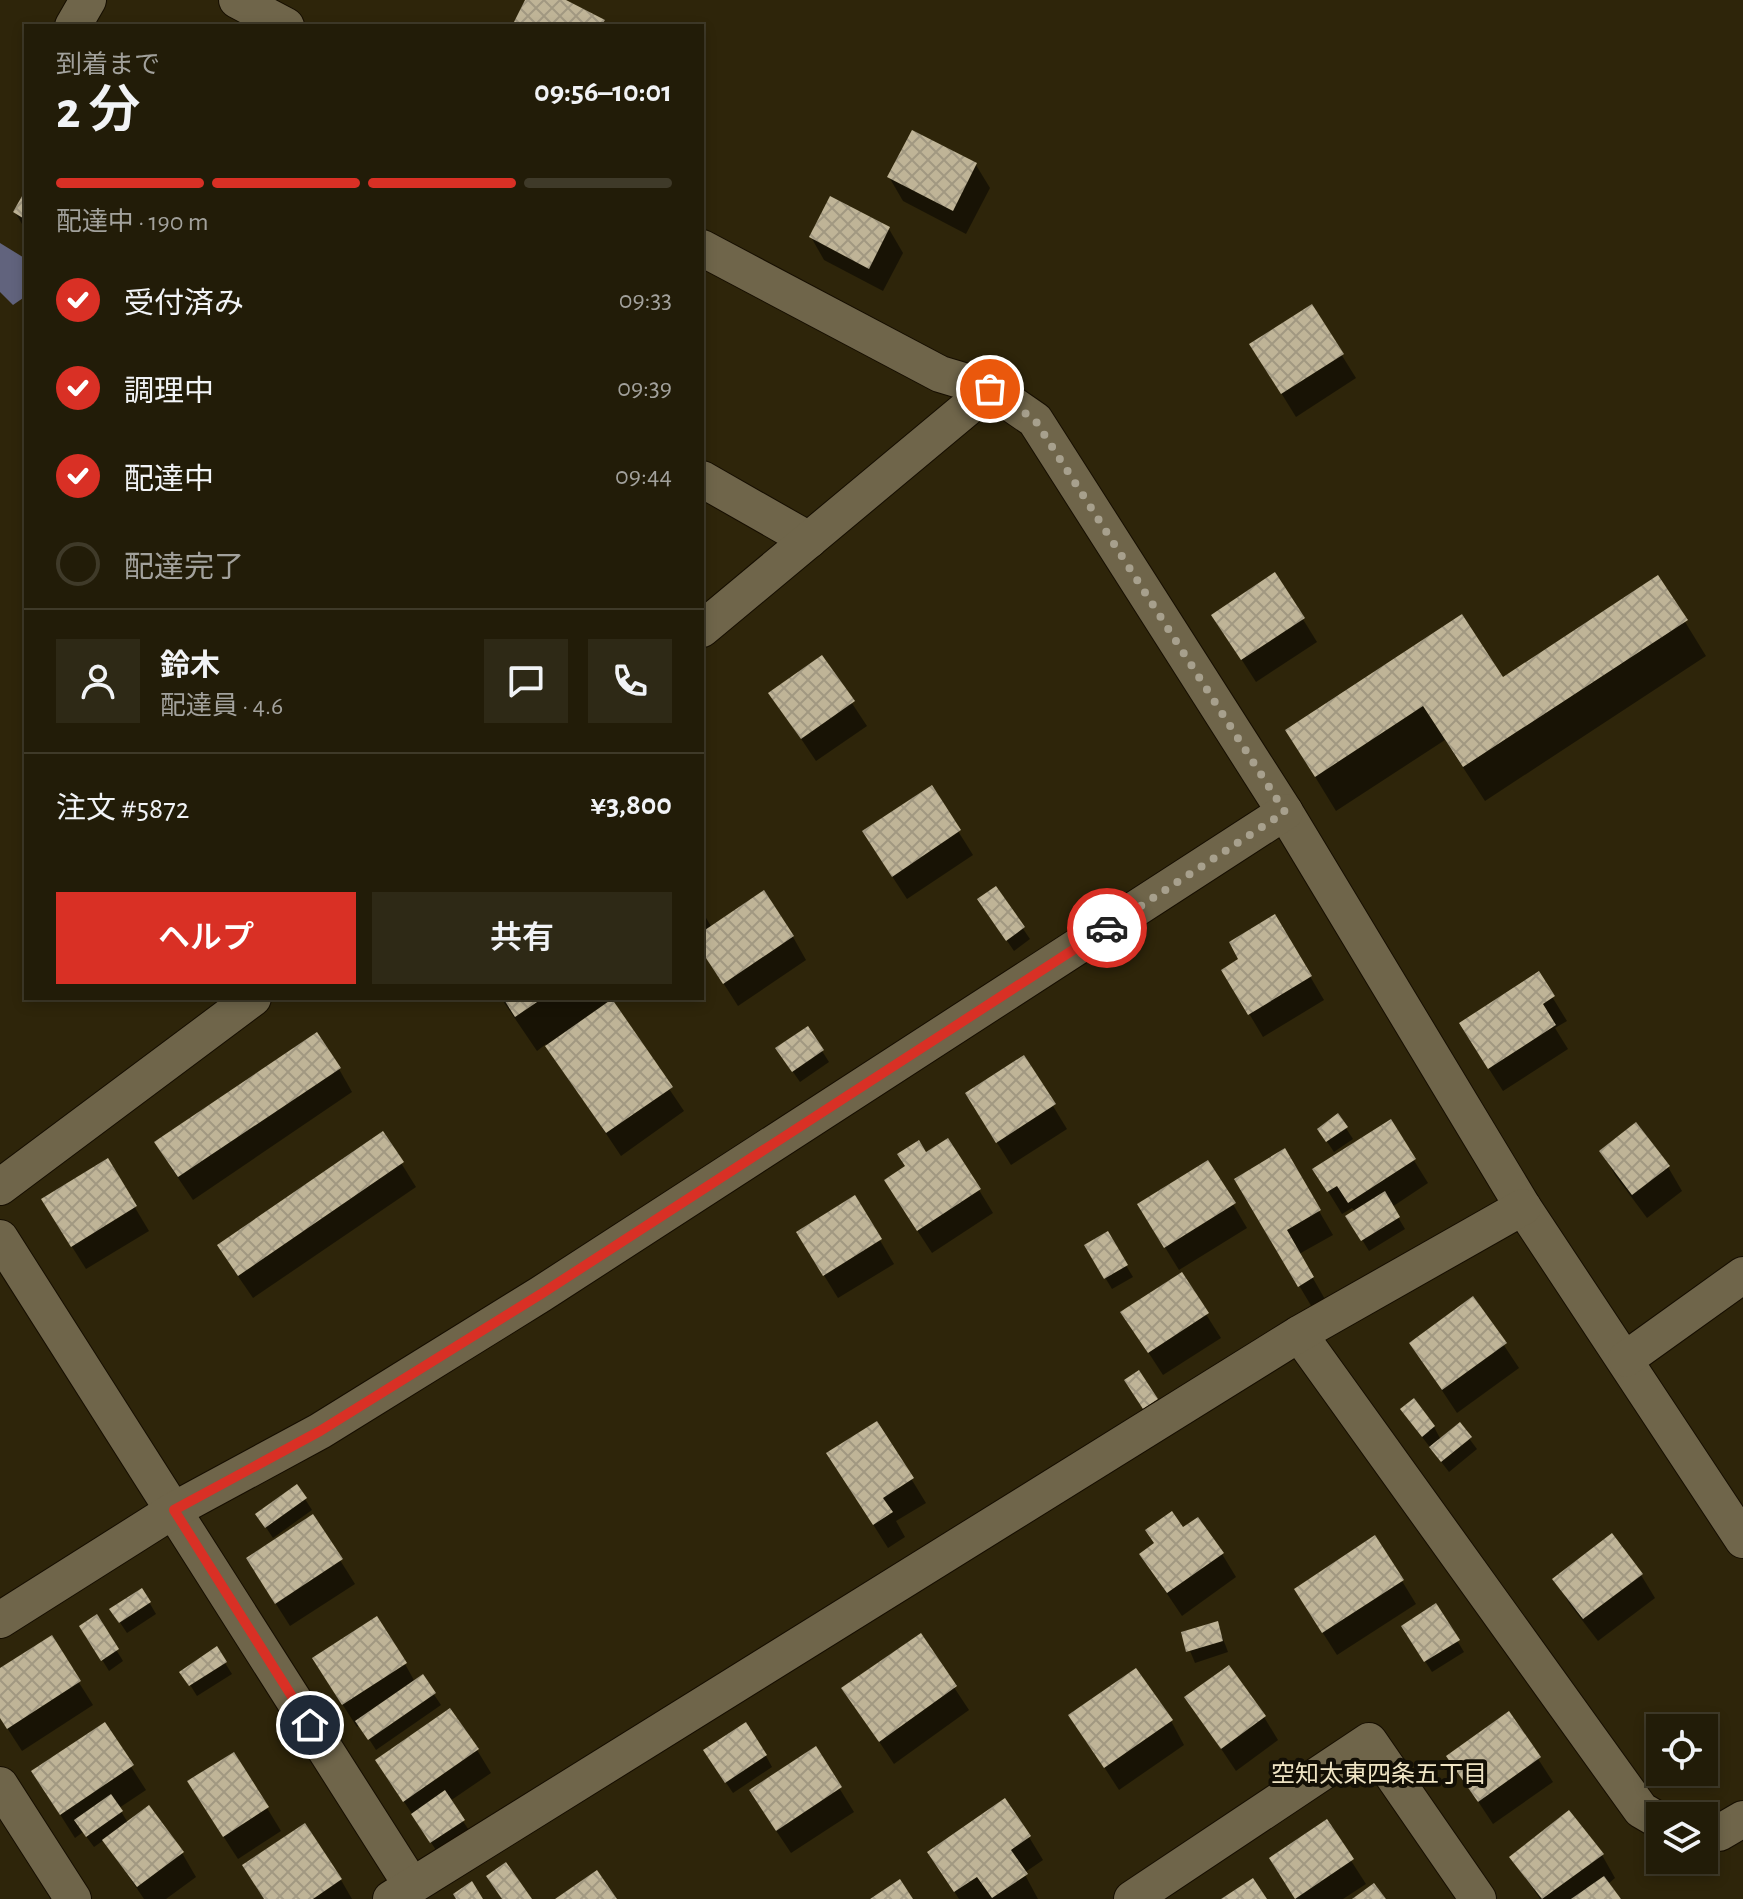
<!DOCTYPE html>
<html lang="ja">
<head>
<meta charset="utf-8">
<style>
	:root { --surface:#221c08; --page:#2e2916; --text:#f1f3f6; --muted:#a2a19c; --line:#3f3a29; --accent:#d93025 }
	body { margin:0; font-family:"Alegreya Sans","Noto Sans JP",sans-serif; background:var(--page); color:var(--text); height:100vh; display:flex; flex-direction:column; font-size:30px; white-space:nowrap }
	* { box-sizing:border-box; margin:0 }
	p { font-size:26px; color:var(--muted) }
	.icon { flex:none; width:44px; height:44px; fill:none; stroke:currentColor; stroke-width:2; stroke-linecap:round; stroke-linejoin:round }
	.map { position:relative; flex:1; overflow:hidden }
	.details { position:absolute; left:24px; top:24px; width:680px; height:976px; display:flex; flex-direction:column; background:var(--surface); border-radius:0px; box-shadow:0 4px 12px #0003,0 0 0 2px var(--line) }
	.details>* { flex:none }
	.fabs { position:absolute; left:1646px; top:1714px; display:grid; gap:16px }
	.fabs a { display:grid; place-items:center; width:72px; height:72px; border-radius:0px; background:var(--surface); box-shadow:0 4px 12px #0003,0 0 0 2px var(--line); font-size:40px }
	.pin { position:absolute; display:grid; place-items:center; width:68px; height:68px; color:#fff; margin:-34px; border:4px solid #fff; border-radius:50%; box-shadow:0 2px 8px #0007 }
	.courier { position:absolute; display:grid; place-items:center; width:80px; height:80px; margin:-40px; border:6px solid #d93025; border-radius:50%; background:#fff; color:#222; box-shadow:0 2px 10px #0007 }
	.head em { font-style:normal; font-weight:600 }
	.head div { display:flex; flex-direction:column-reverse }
	.head { display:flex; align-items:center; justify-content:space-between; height:136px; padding:0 32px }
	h1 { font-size:52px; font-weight:600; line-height:60px }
	.bar { display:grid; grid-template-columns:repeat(4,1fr); gap:12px 8px; align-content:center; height:96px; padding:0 32px }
	.bar i { height:10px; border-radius:6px; background:var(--line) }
	.bar .current { background:var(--accent) }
	.bar p { grid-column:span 4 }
	.line { display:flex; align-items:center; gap:20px; padding:0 32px; border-top:2px solid var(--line) }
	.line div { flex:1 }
	.round { display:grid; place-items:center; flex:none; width:84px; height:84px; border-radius:0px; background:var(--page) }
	ol { padding:0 32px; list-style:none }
	li { display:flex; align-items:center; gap:24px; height:88px }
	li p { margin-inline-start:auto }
	li .icon { padding:8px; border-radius:50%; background:var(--accent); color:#fff; stroke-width:4 }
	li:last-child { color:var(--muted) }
	li i { width:44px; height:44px; border:4px solid var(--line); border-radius:50% }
	.action { display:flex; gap:16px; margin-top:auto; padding:16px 32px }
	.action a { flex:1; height:92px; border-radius:0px; background:var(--accent); color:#fff; font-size:32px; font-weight:600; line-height:92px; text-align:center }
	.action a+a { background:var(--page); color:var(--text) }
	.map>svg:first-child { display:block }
</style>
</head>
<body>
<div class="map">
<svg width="1743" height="1899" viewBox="0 0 1743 1899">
	<defs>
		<pattern id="building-cross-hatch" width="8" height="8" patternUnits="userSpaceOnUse" patternTransform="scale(2)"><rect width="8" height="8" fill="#bfb497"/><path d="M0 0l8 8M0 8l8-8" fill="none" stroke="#a19881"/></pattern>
	</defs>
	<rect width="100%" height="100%" fill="#2e250a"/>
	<polygon fill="#61637d" points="0,243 26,259 26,296 13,305 0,292"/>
	<g fill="#0007">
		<polygon points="976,165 990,188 966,234 903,201 889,177"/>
		<polygon points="26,193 26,231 15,212"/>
		<polygon points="889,229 903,253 883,291 824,260 811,237"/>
		<polygon points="1311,306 1356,378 1296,417 1265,367"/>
		<polygon points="1275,574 1317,642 1256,682 1213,615"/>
		<polygon points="1658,578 1706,656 1485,801 1445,740 1336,811 1287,731 1502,679"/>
		<polygon points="822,658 867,726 816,761 771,694"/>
		<polygon points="931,788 973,855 907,899 878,855"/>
		<polygon points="995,888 1030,939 1014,951 986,910"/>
		<polygon points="702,911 712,928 793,937 806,960 738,1006 702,950"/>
		<polygon points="1275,917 1324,1000 1263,1037 1223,970 1241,960"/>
		<polygon points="1538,974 1567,1021 1555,1028 1568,1049 1503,1091 1475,1047"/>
		<polygon points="501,998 615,998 610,1001 684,1111 621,1156 546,1044 537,1051"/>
		<polygon points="822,1051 829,1062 800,1082 784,1059"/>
		<polygon points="1023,1057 1067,1129 1011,1165 981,1117"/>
		<polygon points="339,1069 352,1092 193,1200 170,1166"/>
		<polygon points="1338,1116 1353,1139 1334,1152 1326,1140"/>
		<polygon points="1390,1122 1428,1183 1392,1207 1405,1229 1369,1251 1348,1217 1355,1212 1352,1208 1342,1214 1315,1170"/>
		<polygon points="383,1134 416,1187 253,1298 233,1269"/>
		<polygon points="1284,1151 1333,1235 1299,1254 1326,1301 1313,1309 1236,1179"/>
		<polygon points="1602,1151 1668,1167 1682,1191 1647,1218 1615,1175"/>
		<polygon points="926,1155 979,1190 993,1213 932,1253 900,1204"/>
		<polygon points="107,1161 149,1231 86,1269 57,1223"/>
		<polygon points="1208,1162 1247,1228 1179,1270 1153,1228"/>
		<polygon points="855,1198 894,1264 838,1298 812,1256"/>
		<polygon points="1107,1234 1133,1277 1112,1289 1086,1246"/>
		<polygon points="1181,1275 1221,1338 1163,1375 1137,1335"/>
		<polygon points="1473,1299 1519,1368 1457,1413 1411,1344"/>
		<polygon points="1409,1420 1434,1427 1441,1440 1459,1425 1477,1449 1449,1472"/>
		<polygon points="877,1423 926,1503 896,1521 905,1537 888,1548 843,1477"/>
		<polygon points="305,1499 312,1510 273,1538 265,1526"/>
		<polygon points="313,1517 355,1584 290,1626 262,1582"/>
		<polygon points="1222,1554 1236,1577 1182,1616 1141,1555"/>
		<polygon points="1641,1575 1655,1598 1598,1641 1569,1603 1555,1579"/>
		<polygon points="1402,1581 1416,1604 1337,1655 1310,1613"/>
		<polygon points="142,1590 156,1614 127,1633 119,1621"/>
		<polygon points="1436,1606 1464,1652 1432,1672 1403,1626"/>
		<polygon points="96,1617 123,1661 109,1671 82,1627"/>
		<polygon points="1217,1623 1228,1652 1195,1663 1183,1634"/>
		<polygon points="920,1636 969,1710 894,1764 844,1689"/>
		<polygon points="51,1638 93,1705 22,1751 0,1717 0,1671"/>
		<polygon points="225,1663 232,1674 197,1696 182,1672"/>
		<polygon points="405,1664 415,1682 422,1677 441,1705 376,1750 360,1725 357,1727 328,1682"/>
		<polygon points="1187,1698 1264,1717 1278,1740 1236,1771"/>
		<polygon points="1509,1714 1553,1782 1493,1824 1448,1756"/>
		<polygon points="1071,1716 1171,1721 1184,1745 1119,1790"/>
		<polygon points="104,1725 146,1790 119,1808 128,1823 182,1853 196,1877 166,1899 144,1899 104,1840 94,1847 83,1832 75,1838 33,1772"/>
		<polygon points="815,1749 854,1812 791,1853 765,1814"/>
		<polygon points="477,1750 491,1773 450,1801 470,1832 438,1853 377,1761"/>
		<polygon points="766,1756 772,1767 733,1793 712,1762"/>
		<polygon points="203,1805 267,1808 281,1831 238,1859"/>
		<polygon points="1326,1822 1366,1884 1343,1899 1296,1899 1285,1882"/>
		<polygon points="304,1826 341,1880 352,1899 264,1899"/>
		<polygon points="1029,1837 1043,1860 1024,1873 1038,1899 959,1899 930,1853"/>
		<polygon points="1602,1855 1615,1878 1608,1884 1619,1899 1540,1899 1512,1857"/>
	</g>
	<g fill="url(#building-cross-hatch)">
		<polygon points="525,0 566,0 605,20 601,26 512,26"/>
		<polygon points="912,130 977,163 953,211 887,177"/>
		<polygon points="26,189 26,220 13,212"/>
		<polygon points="830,196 890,227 869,269 809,237"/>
		<polygon points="1312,304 1344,354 1281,394 1249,344"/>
		<polygon points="1275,572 1305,618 1241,660 1211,615"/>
		<polygon points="1658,575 1688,620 1463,767 1423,706 1315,777 1285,730 1462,614 1503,677"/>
		<polygon points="822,655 855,701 801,739 768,693"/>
		<polygon points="932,785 961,830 892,877 862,831"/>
		<polygon points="996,886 1025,927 1006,941 977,899"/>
		<polygon points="764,890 794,936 723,984 702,952 702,932"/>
		<polygon points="1275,914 1312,976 1248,1015 1221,970 1238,959 1229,942"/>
		<polygon points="1539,971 1555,996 1543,1004 1556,1025 1488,1069 1459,1023"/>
		<polygon points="503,998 543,998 515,1017"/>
		<polygon points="612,999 673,1087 606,1133 545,1046"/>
		<polygon points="808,1026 824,1050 792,1072 775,1048"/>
		<polygon points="317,1032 341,1068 178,1177 154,1142"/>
		<polygon points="1024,1055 1056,1104 996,1143 965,1093"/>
		<polygon points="1338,1113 1348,1127 1326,1142 1317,1129"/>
		<polygon points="1391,1119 1416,1159 1348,1203 1337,1186 1327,1192 1312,1169"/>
		<polygon points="1636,1122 1670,1166 1632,1195 1599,1151"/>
		<polygon points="383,1131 404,1162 238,1276 217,1245"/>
		<polygon points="948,1138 981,1189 917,1231 884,1180 905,1166 897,1154 919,1140 926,1152"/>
		<polygon points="1285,1148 1321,1210 1287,1230 1314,1277 1298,1287 1234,1179"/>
		<polygon points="108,1158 137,1206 71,1247 41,1199"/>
		<polygon points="1208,1160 1236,1203 1164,1248 1137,1204"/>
		<polygon points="1385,1191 1400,1217 1361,1241 1345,1216"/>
		<polygon points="855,1195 882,1239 823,1276 796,1232"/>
		<polygon points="1108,1231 1128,1265 1104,1279 1084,1245"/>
		<polygon points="1182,1272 1209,1313 1148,1353 1120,1312"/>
		<polygon points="1473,1296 1507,1343 1442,1390 1409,1343"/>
		<polygon points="1139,1370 1158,1399 1143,1409 1124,1380"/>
		<polygon points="1414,1398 1435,1426 1422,1437 1400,1409"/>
		<polygon points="877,1421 914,1478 883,1498 893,1512 873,1525 826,1453"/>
		<polygon points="1460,1422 1472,1437 1441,1462 1429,1447"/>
		<polygon points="297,1484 307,1498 265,1528 255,1514"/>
		<polygon points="1172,1511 1183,1527 1198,1517 1224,1553 1167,1593 1139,1554 1154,1543 1145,1530"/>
		<polygon points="313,1514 343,1559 275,1604 246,1558"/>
		<polygon points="1612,1533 1643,1574 1583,1619 1552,1579"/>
		<polygon points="1375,1535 1404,1580 1322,1633 1294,1589"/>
		<polygon points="142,1588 151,1602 119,1623 109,1609"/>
		<polygon points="1436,1603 1460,1640 1424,1662 1401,1626"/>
		<polygon points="97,1614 119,1649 101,1661 79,1626"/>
		<polygon points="377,1616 407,1663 342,1705 312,1658"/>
		<polygon points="1218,1621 1223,1641 1186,1652 1181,1632"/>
		<polygon points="921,1633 957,1686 879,1742 841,1688"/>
		<polygon points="52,1635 81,1681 7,1729 0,1718 0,1668"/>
		<polygon points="217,1646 227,1662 189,1686 179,1672"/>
		<polygon points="1229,1665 1266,1716 1221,1749 1184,1697"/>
		<polygon points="1136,1668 1173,1720 1104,1768 1068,1715"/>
		<polygon points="423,1674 436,1693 368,1740 355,1721"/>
		<polygon points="450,1708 479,1749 403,1802 375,1760"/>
		<polygon points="1509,1711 1541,1757 1478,1802 1446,1756"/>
		<polygon points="105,1722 134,1765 60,1815 31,1771"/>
		<polygon points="746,1722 767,1755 725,1783 703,1750"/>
		<polygon points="816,1746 842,1787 776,1831 749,1790"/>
		<polygon points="234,1752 269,1807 223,1837 187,1781"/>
		<polygon points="445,1790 465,1820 430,1843 411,1814"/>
		<polygon points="111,1794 123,1811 86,1837 74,1820"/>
		<polygon points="1005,1798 1031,1836 1011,1850 1028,1874 992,1898 977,1877 954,1892 927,1852"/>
		<polygon points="149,1805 184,1852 137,1887 102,1840"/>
		<polygon points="1569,1810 1604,1854 1542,1899 1509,1857"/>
		<polygon points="1327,1819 1354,1859 1295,1899 1269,1858"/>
		<polygon points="305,1823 342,1879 313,1899 264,1899 242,1865"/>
		<polygon points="506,1862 532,1899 502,1899 486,1876"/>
		<polygon points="597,1870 617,1899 555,1899"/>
		<polygon points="1604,1876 1621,1899 1571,1899"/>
		<polygon points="1253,1878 1267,1899 1221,1899"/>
		<polygon points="900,1879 913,1899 870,1899"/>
		<polygon points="472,1881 483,1899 456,1899 453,1894"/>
		<polygon points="1374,1883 1386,1899 1352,1899"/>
	</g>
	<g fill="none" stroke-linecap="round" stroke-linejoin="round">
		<defs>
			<g id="minor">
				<polyline points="237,0 286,26"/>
				<polyline points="73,26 88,0"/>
				<polyline points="702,248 940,374 990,389 1035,420 1285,812 1523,1207 1743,1540"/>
				<polyline points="702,479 809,540"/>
				<polyline points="702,629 990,389"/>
				<polyline points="0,1187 253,998"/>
				<polyline points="0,1238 412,1886"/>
				<polyline points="1299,1334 1641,1810 1660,1821"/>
				<polyline points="1626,1359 1743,1275"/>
				<polyline points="0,1620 174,1510 320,1431 541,1294 1285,812"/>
				<polyline points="0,1785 73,1899"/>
				<polyline points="1704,1832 1719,1833 1743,1819"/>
				<polyline points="391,1899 1299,1334 1523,1207"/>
				<polyline points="1132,1899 1369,1741 1478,1899"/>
			</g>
		</defs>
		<use href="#minor" stroke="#160e00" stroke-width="38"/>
		<use href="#minor" stroke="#6f654a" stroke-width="36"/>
	</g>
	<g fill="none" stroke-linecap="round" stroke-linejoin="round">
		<polyline stroke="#a7a08d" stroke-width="8" stroke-dasharray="0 14.4" points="990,389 1035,420 1285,812 1107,928"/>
		<polyline stroke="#d93025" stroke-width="10" points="310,1725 174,1510 320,1431 541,1294 1107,928"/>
	</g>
	<g text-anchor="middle" stroke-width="8" stroke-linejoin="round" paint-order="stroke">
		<g font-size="24" fill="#efe4c4" stroke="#130f05">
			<text x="1379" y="1782">空知太東四条五丁目</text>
		</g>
	</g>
</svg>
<div class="fabs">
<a><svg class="icon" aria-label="locate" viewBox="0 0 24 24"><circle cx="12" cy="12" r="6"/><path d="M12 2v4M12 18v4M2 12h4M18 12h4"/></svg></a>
<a><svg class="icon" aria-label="layers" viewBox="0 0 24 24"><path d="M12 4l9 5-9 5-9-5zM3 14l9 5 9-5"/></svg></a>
</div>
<div class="pin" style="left:990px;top:389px;background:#ea580c"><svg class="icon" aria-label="bag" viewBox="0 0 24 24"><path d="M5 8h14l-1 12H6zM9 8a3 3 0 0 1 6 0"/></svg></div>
<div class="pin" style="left:310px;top:1725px;background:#1f2937"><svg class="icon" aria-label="home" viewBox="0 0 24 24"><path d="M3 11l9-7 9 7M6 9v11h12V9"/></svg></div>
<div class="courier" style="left:1107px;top:928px"><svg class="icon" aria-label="car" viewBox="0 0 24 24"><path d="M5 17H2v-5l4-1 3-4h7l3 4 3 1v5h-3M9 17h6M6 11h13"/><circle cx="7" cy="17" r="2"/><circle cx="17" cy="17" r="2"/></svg></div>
<section class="details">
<div class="head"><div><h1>2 分</h1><p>到着まで</p></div><em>09:56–10:01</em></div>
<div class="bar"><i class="current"></i><i class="current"></i><i class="current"></i><i></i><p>配達中 · 190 m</p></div>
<ol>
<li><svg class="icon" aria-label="check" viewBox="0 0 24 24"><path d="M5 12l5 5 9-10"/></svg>受付済み<p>09:33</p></li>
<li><svg class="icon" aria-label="check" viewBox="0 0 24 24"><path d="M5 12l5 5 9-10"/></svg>調理中<p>09:39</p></li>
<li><svg class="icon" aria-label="check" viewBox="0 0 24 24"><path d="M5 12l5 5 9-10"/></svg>配達中<p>09:44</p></li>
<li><i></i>配達完了</li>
</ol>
<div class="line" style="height:144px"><a class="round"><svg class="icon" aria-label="person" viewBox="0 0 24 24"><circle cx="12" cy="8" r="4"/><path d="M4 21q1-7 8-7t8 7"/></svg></a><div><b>鈴木</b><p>配達員 · 4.6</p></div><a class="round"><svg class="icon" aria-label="chat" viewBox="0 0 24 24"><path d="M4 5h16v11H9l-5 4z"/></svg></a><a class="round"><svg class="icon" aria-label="phone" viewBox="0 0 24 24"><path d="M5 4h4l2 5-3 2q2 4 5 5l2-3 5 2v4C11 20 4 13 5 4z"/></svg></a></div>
<div class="line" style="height:104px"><div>注文 #5872</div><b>¥3,800</b></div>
<div class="action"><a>ヘルプ</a><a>共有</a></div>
</section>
</div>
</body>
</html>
